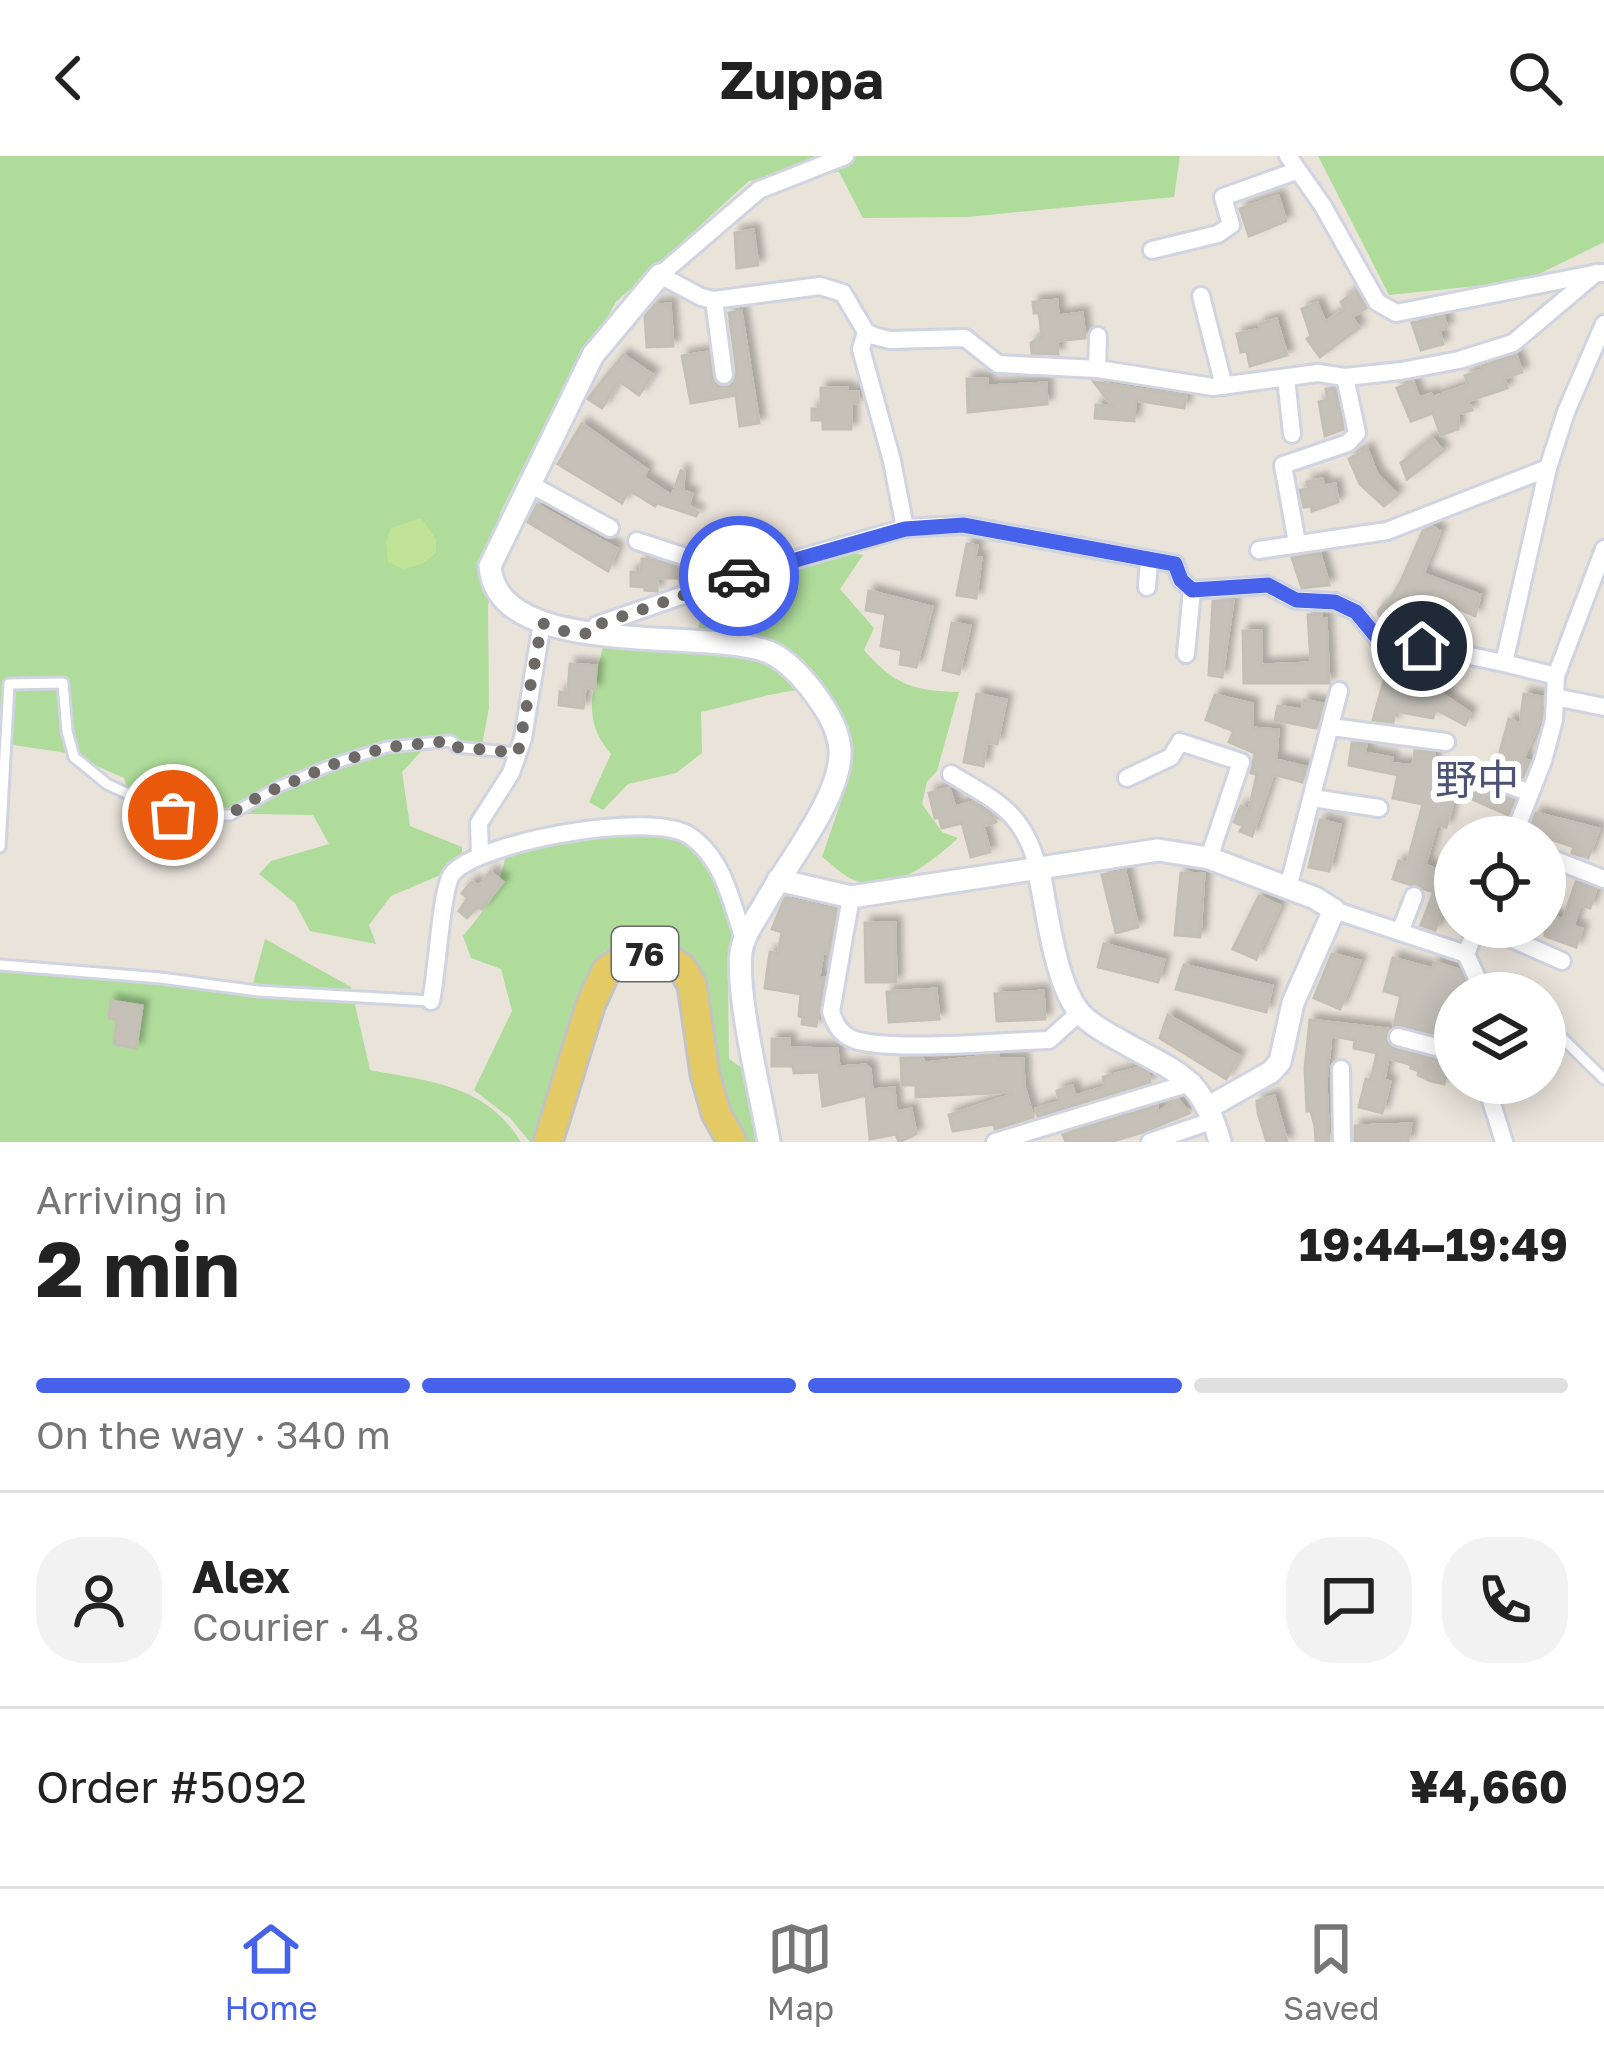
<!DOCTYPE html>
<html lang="en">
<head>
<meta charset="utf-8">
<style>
	:root { --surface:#fff; --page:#f2f2f2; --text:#222; --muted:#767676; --line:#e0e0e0; --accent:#4661ea }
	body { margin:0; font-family:"Golos Text","Noto Sans JP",sans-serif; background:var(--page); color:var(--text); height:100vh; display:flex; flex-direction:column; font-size:45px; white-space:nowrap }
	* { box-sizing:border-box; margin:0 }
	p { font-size:39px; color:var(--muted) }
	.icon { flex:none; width:66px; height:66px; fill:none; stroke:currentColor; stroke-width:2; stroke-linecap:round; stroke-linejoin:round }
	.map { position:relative; height:986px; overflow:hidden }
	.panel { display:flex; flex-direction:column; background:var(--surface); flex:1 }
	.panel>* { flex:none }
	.tools { position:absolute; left:1434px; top:660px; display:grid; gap:24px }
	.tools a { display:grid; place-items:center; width:132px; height:132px; border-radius:50%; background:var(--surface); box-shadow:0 6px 30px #0003; font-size:60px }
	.pin { position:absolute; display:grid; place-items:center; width:102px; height:102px; color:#fff; margin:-51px; border:6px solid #fff; border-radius:50%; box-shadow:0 3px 12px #0007 }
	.courier { position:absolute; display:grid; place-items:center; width:120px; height:120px; margin:-60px; border:9px solid #4661ea; border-radius:50%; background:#fff; color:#222; box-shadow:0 3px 15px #0007 }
	.headline em { font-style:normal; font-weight:700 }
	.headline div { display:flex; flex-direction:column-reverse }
	.headline { display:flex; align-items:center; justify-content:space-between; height:204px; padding:0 36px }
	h1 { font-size:78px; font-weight:700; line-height:90px }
	.bar { display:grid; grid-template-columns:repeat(4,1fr); gap:18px 12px; align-content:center; height:144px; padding:0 36px }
	.bar i { height:15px; border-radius:9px; background:var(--line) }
	.bar .active { background:var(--accent) }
	.bar p { grid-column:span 4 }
	.line { display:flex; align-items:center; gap:30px; padding:0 36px; border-top:3px solid var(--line) }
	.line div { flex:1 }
	.round { display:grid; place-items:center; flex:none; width:126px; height:126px; border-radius:48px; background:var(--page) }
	header { display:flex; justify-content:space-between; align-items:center; height:156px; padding:0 36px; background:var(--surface); font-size:54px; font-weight:700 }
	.dock { display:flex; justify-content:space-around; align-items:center; height:168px; border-top:3px solid var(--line); background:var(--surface); font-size:33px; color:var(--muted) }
	.dock a { display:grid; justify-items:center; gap:6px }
	.dock .active { color:var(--accent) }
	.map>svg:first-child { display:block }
</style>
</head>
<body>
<header><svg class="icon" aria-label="back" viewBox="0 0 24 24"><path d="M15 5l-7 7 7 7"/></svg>Zuppa<svg class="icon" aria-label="search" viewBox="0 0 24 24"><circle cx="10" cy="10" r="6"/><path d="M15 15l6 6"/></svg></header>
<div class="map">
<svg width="1604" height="986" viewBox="0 0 1604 986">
	<defs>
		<filter id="shadow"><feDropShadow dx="6" dy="-6" stdDeviation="3" flood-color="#0004"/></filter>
	</defs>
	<rect width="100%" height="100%" fill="#e9e3da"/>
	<g fill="#afdc9b">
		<polygon points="0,0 1180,0 1174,41 967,61 863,62 839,16 749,25 616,146 541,275 500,357 488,451 489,552 482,589 432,584 402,616 410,670 462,691 462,710 391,740 369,769 376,788 310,775 295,747 259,718 271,705 329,688 313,659 195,657 165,643 129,638 124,622 67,597 0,587"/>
		<polygon points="1318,0 1604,0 1604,86 1525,125 1389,139"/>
		<path d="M846 395 863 399 840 433 874 472 864 494C894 529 914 535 959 536L937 615 927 626 922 648 942 676 958 682C932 706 890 740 854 724 843 720 832 708 822 701L850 619 847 577 823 533C780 532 743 547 701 556L702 597 676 617 628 628 603 654 589 646 611 598C580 562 594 533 603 490L697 479 705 442 745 424Z"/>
		<path d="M649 671 678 682 707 702 737 776 728 829 729 903 752 919 755 986H746L725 942 703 822 684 794 647 778 605 795 584 829 537 986H530L510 962 474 934 512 855 501 813 471 802 463 780C486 753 501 732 506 696L557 683Z"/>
		<path d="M265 783 351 831 370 914C431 926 485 928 521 986H0V815L160 825 250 839Z"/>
	</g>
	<polygon fill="#c1e397" points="421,362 436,383 436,397 422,408 403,413 388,406 386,385 391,372"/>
	<g fill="#c5c1b9" stroke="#c4bfb5" stroke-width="3" filter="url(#shadow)">
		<polygon points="1278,40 1286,65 1249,80 1240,53"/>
		<polygon points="753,74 758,109 737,112 735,77"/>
		<polygon points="1356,135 1366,152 1352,161 1359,172 1320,201 1307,183 1311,180 1302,153 1317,147 1325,166 1345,153 1341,146"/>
		<polygon points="1057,144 1058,160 1082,157 1085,182 1057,185 1058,198 1032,197 1031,187 1042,180 1039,157 1034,157 1033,146"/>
		<polygon points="670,148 673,190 647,191 645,160 655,149"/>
		<polygon points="741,155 759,267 740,270 736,239 691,247 682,200 708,196 713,226 720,231 731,230 737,217 729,157"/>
		<polygon points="1444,161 1447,172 1439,174 1443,188 1421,194 1412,167"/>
		<polygon points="1276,163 1287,199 1250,210 1247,195 1241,196 1237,178 1260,173 1259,168"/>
		<polygon points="623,199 653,219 639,239 619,225 602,252 588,243"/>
		<polygon points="1516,199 1522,216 1504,222 1507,232 1468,245 1472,254 1458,258 1458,273 1441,279 1433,257 1411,265 1397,232 1413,226 1419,242 1431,238 1434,241 1468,229 1465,220 1482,214 1482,210"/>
		<polygon points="967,223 987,223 987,230 1046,227 1047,248 968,256"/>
		<polygon points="1094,226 1186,240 1184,252 1135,244 1134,265 1095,262 1096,249 1112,250"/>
		<polygon points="821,232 847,232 847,236 858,236 858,247 851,247 851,273 823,273 823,264 812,264 812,253 821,253"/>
		<polygon points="1334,232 1343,273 1325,280 1319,246 1328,244 1326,233"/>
		<polygon points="582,268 647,314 643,321 672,340 681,315 684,316 683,335 692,338 688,350 698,356 696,360 657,347 655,350 629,334 622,347 558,308"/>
		<polygon points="1432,282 1443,295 1407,323 1401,307"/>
		<polygon points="1367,293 1377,318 1397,339 1384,350 1360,328 1349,303"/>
		<polygon points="1322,323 1324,330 1335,328 1338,346 1312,355 1311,350 1304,351 1300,334 1309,333 1307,326"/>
		<polygon points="537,349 617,393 608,415 528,366"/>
		<polygon points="1432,371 1440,375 1423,418 1480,439 1475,460 1446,447 1434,470 1408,459 1400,473 1384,470 1378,456 1384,448 1387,449 1401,425 1423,375"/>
		<polygon points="967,388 977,390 975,401 981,402 976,442 957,439"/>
		<polygon points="1320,398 1329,429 1302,432 1292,402"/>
		<polygon points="642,403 652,403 701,419 680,427 679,422 657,422 657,435 645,434 645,431 631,430 631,416 641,416"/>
		<polygon points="869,435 932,451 916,511 900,508 902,494 881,490 886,458 866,454"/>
		<polygon points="1213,445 1233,445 1222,521 1209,519"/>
		<polygon points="1321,458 1322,464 1326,463 1329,527 1244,527 1243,475 1261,475 1261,509 1311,507 1308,459"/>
		<polygon points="952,467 970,470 959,518 943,514"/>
		<polygon points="1408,503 1451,519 1446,532 1433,532 1470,557 1465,569 1435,553 1433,562 1395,555 1393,566 1373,564 1390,504"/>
		<polygon points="570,508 596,510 595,533 585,532 583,552 559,549 560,536 568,537"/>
		<polygon points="977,538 1006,544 997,588 987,586 983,610 964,606"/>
		<polygon points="1524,538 1542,541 1541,562 1523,603 1529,605 1523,621 1491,608 1497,607 1509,563 1520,568"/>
		<polygon points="1215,539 1252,548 1252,572 1278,574 1276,604 1306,611 1302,626 1273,618 1252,680 1240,675 1243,670 1234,666 1241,650 1249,654 1257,618 1251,617 1255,597 1229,586 1234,575 1206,564"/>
		<polygon points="1304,544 1323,548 1316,572 1275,564 1278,550 1302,554"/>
		<polygon points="1352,587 1366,588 1365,597 1392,602 1391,608 1413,609 1415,595 1434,597 1433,610 1473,623 1479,631 1514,644 1508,659 1456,636 1446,671 1437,668 1425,709 1455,721 1455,763 1441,757 1435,774 1421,769 1434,736 1393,723 1399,705 1407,708 1423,648 1393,642 1398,619 1349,609"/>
		<polygon points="949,632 955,651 973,646 994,661 996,666 983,670 990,696 971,701 962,667 942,672 939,661 935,662 929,637"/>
		<polygon points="1536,657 1599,673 1588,702 1572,697 1574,691 1545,681 1527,681"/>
		<polygon points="1320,664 1340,669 1329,715 1309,711"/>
		<polygon points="1125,715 1138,771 1116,777 1102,719"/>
		<polygon points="490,716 503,726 482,753 477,751 467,762 459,755 468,742 462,737 472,726 479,730"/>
		<polygon points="1181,717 1204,718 1200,781 1175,779"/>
		<polygon points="1576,726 1596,733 1590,752 1580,749 1573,770 1582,773 1576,791 1545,780 1545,757 1563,764"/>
		<polygon points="1259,740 1280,750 1256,803 1233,793"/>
		<polygon points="785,742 836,754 828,798 823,796 819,821 824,822 816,870 802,868 803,861 799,860 801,838 765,832 770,796 778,798 782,776 772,773"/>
		<polygon points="865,767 895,767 896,826 866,826"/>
		<polygon points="1104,788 1164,804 1158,826 1098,811"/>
		<polygon points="1332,798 1360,805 1340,853 1314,842"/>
		<polygon points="1393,802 1433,813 1435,806 1459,814 1466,828 1464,834 1455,837 1449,881 1394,869 1401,840 1384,835"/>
		<polygon points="1184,809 1272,830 1266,856 1176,833"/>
		<polygon points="936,833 939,863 889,866 887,836"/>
		<polygon points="1043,835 1045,863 997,865 995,838"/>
		<polygon points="111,845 142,850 136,892 114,888 117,864 109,862"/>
		<polygon points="1168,859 1239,900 1226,923 1160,882"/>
		<polygon points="1310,864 1388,873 1386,883 1390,891 1455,908 1455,922 1446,920 1444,928 1431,925 1418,919 1419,915 1411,912 1412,909 1388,902 1384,924 1390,926 1382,957 1359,951 1366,923 1371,924 1377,897 1354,892 1355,884 1331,880 1326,926 1329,986 1316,986 1315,970 1311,955 1307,955 1305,912"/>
		<polygon points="772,883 789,883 789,892 837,893 839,911 866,909 870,913 872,934 894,932 896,956 911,953 916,978 899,986 896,978 870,983 866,939 823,950 819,916 794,917 793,910 772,910"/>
		<polygon points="998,899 998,903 1023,903 1024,930 1033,961 995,973 994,968 953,975 949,959 1012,939 1012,936 916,941 916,929 902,929 901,902 922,902 925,907"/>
		<polygon points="1139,912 1148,917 1150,926 1038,960 1036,953 1059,946 1057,935 1072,930 1075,940 1105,931 1103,921"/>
		<polygon points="1274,940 1287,986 1267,986 1258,957 1257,945"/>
		<polygon points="1178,944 1189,957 1143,976 1109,986 1066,986 1063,979 1157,950 1158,956"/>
		<polygon points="1411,968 1408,986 1355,986 1355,970"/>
	</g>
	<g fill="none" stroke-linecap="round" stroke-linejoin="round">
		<defs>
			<g id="service">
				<polyline points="0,691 9,528 63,527 67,575 74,601 107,628 173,659 230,659 280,630 339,606 387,591 451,585 456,591 518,597"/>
				<polyline points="0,809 161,822 258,835 431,845"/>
				<polyline points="1545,865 1604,923"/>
			</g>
			<g id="minor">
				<polyline points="845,0 759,34 660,119 701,141 714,144 820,130 843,137 866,176 874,180 890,184 965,182 998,208 1098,213 1213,231 1318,217 1345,221 1401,215 1459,204 1513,187 1596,117 1604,117"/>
				<polyline points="1288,0 1323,50 1377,146 1396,157 1593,118"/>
				<polyline points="1152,94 1218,78 1231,69 1223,41 1296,15"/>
				<polyline points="1201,140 1224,230"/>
				<polyline points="714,144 724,219"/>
				<polyline points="866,176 861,193 892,305 905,372"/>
				<polyline points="1097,213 1098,180"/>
				<polyline points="1286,222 1292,278"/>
				<polyline points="530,328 610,372"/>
				<polyline points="1297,387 1283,309 1348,287 1357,277 1345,221"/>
				<polyline points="1259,394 1387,375 1548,312"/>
				<polyline points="741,419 905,372 963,369 1175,408 1181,424 1192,434 1267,429 1296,444 1335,446 1356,456 1385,491 1422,490 1504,507"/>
				<polyline points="1147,431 1149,404"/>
				<polyline points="591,478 597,469 741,419 637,385"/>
				<polyline points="1186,498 1192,434"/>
				<polyline points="1556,520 1504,507 1548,312 1566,256 1604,168"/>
				<polyline points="1555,541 1604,551"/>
				<polyline points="1331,571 1446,586"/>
				<path d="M951 618C999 647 1023 656 1038 712"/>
				<polyline points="1485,620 1530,637"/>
				<polyline points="1127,622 1171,601 1180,586 1241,606 1209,702"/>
				<polyline points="1312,642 1379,652"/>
				<polyline points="1513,681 1543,605 1554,564 1556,520 1604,393"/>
				<polyline points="480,700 479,667 511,617 523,582 542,467"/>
				<polyline points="1545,700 1604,723"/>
				<polyline points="1288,732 1339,535"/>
				<path d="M851 741 831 856C836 870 841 879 855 884 896 896 1002 885 1049 884L1080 856"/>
				<polyline points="1334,754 1466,798"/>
				<polyline points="1477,771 1466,798 1484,837"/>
				<polyline points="1485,771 1562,805"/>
				<polyline points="1400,776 1414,740"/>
				<path d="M431 845C437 819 441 732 452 718 479 685 653 654 690 680 724 703 732 748 744 784"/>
				<polyline points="1398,881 1455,896"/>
				<polyline points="1341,913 1342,986"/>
				<polyline points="1490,927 1489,938 1504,986"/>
				<polyline points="995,986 1193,926"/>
				<polyline points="1150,986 1214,964"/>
			</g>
			<g id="tertiary">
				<path d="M660 119 593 199 490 410C497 504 700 472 766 495 781 500 798 517 808 529 822 547 838 569 840 593 843 639 787 707 765 747 756 763 743 779 741 797 736 841 761 938 769 986"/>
				<path d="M1038 712C1047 751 1054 826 1080 857 1090 868 1106 877 1119 884 1176 917 1201 918 1220 986"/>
				<polyline points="778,724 851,741 1158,694 1209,702 1315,742 1334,754 1293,847 1280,906 1271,916 1209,951"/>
			</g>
			<polyline id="primary" points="548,986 590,850 606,815 623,803 643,798 666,801 683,813 692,829 705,918 716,957 732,986"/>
		</defs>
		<use href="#service" stroke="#d0d3e0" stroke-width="15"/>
		<use href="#minor" stroke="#d0d3e0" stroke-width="22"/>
		<use href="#tertiary" stroke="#d0d3e0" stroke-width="27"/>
		<use href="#primary" stroke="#c3c3c3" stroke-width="33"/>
		<use href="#service" stroke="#fff" stroke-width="9"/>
		<use href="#minor" stroke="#fff" stroke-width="16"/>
		<use href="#tertiary" stroke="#fff" stroke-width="21"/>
		<use href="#primary" stroke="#e4ca64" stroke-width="27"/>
	</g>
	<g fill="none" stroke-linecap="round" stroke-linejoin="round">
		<polyline stroke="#6c6966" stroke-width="12" stroke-dasharray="0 21.6" points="173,659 230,658 261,639 339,606 387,591 451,585 456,591 518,597 542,467 567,476 591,478 597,469 739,420"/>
		<polyline stroke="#4661ea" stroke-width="15" points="739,420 905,373 963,369 1175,408 1181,424 1192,434 1268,429 1296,444 1335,446 1356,456 1385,491 1422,490"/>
	</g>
	<g text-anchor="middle" stroke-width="12" stroke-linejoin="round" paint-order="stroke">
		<rect fill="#fff" stroke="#686868" stroke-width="3" x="612" y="771" width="66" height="54" rx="9"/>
		<g font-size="33" font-weight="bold" fill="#282828">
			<text x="645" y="810">76</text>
		</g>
		<g font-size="42" fill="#4c5374" stroke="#fff">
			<text x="1477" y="639">野中</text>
		</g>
	</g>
</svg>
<div class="tools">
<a><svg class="icon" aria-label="locate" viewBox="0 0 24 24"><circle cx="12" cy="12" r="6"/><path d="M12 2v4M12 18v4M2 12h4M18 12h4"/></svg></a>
<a><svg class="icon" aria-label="layers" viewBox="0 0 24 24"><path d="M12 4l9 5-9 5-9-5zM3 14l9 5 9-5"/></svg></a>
</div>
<div class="pin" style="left:173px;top:659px;background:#ea580c"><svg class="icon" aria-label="bag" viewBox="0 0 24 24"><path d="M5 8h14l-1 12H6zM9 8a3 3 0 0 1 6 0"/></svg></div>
<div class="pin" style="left:1422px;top:490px;background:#1f2937"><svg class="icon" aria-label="home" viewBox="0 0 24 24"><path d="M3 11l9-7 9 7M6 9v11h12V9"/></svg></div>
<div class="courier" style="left:739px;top:420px"><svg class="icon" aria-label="car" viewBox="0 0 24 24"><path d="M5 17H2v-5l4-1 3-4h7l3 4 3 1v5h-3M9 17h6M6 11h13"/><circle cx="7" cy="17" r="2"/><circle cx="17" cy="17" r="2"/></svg></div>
</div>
<section class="panel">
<div class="headline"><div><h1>2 min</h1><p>Arriving in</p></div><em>19:44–19:49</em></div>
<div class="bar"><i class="active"></i><i class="active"></i><i class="active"></i><i></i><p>On the way · 340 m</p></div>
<div class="line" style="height:216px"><a class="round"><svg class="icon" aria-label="person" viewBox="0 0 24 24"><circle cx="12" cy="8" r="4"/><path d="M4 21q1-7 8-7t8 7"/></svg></a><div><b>Alex</b><p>Courier · 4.8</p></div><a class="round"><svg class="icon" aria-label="chat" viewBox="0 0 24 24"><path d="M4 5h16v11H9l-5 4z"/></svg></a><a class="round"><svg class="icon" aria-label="phone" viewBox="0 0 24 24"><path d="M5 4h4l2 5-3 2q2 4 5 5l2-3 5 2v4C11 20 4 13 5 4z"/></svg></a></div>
<div class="line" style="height:156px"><div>Order #5092</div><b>¥4,660</b></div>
</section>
<nav class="dock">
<a class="active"><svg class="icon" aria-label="home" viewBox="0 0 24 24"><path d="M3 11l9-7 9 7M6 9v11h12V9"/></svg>Home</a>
<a><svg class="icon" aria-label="map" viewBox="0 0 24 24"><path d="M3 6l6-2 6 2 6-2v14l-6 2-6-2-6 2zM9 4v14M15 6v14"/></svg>Map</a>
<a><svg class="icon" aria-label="saved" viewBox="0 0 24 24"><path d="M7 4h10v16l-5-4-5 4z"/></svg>Saved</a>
</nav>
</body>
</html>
